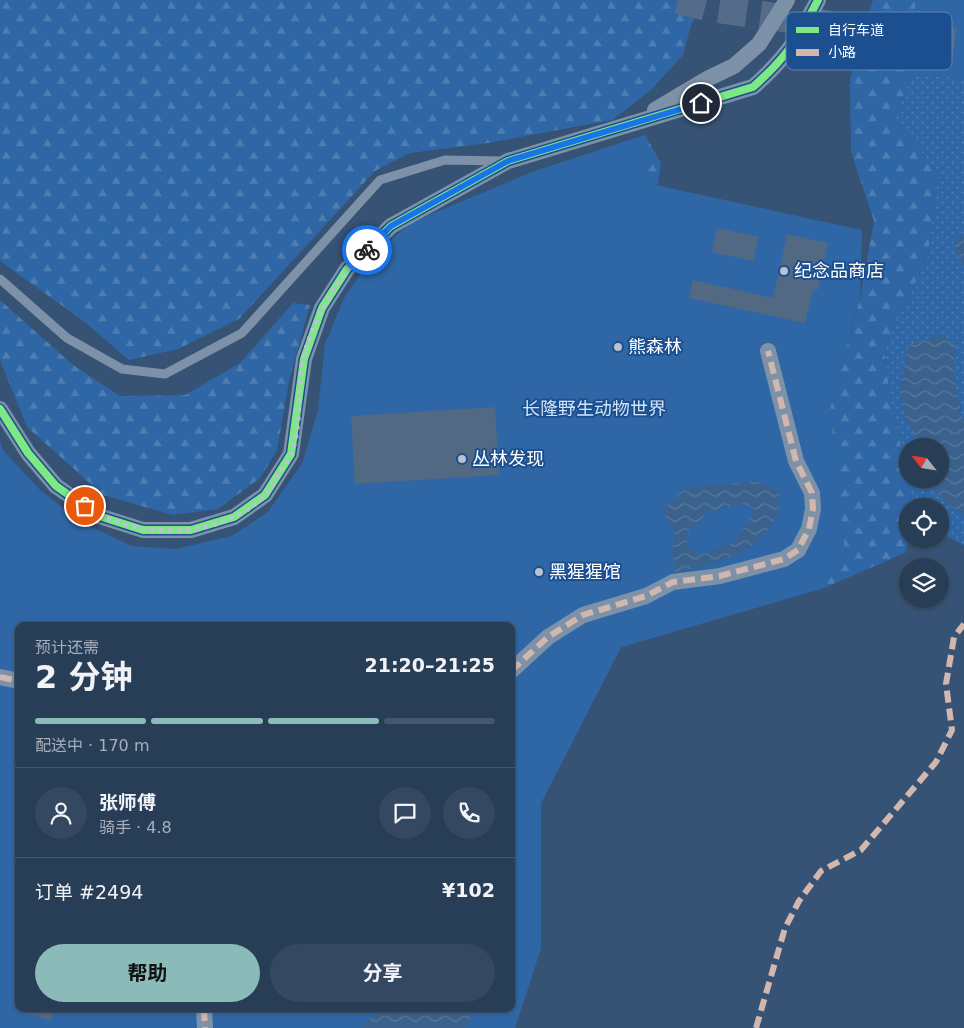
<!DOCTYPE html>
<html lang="zh">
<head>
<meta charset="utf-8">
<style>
	:root { --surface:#283e57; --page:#344961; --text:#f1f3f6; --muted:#a5aeba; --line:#44576d; --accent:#8bbbb9 }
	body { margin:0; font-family:"DejaVu Sans","Noto Sans SC",sans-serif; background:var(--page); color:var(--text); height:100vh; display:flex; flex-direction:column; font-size:19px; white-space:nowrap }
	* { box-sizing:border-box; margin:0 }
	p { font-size:16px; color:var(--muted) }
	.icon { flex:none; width:28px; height:28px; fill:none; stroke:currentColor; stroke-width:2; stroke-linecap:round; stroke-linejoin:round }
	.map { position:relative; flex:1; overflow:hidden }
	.sheet { position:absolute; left:15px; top:622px; width:500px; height:390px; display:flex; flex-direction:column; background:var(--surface); border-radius:10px; box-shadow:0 1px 4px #0004,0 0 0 1px var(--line) }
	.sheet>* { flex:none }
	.needle { width:32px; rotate:300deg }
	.fabs { position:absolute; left:899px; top:438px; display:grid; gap:10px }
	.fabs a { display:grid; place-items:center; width:50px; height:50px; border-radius:50%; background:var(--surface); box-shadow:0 1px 4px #0004,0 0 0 1px var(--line); font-size:25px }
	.pin { position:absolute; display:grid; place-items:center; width:42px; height:42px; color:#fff; margin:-21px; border:2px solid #fff; border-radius:50%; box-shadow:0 1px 5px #0007 }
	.courier { position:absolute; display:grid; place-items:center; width:50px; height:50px; margin:-25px; border:4px solid #1a73e8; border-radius:50%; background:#fff; color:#222; box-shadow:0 1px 6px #0007 }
	.summary em { font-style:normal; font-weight:700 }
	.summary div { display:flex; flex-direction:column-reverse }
	.summary { display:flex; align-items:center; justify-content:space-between; height:85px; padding:0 20px }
	h1 { font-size:32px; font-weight:700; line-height:38px }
	.bar { display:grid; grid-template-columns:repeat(4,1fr); gap:8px 5px; align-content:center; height:60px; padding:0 20px }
	.bar i { height:6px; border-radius:4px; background:var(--line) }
	.bar .active { background:var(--accent) }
	.bar p { grid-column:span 4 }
	.line { display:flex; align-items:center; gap:12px; padding:0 20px; border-top:1px solid var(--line) }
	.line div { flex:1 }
	.round { display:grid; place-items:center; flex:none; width:52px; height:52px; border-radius:26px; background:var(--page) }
	.primary-button { display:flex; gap:10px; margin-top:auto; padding:10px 20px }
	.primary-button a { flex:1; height:58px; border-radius:30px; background:var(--accent); color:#111; font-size:20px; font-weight:700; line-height:58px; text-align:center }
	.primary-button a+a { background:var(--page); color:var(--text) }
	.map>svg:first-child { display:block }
</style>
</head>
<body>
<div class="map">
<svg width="964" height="1028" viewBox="0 0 964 1028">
	<defs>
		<pattern id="grass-dots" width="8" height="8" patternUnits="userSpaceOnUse" patternTransform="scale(1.25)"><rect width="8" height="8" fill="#2f66a5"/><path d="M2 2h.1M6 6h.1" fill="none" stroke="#4e7db2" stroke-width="1.8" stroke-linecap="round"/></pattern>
		<pattern id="forest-firs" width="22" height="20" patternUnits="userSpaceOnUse" patternTransform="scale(1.25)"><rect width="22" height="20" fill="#2f66a5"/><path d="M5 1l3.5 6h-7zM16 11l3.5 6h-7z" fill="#4e7db2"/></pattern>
		<pattern id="water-waves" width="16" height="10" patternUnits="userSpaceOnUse" patternTransform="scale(1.25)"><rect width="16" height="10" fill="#3b618d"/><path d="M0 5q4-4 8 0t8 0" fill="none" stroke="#58799e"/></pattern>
	</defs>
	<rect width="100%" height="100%" fill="#365274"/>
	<path fill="url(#grass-dots)" fill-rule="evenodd" d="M912 75 964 78V545L940 533V506H913L889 388 884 348 928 256 938 173 894 118ZM908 446H940V479H908Z"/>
	<g fill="url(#forest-firs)">
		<polygon points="0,0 704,0 691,25 683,55 650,91 612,120 488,143 410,153 375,171 239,319 178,349 129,360 86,323 0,261"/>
		<polygon points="873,0 916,0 912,75 894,118 938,173 928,256 884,348 889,388 913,506 908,506 908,539 909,539 905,553 824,588 621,647 541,803 541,948 515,1028 511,1009 511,626 232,536 268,512 302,464 532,172 645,135 661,163 652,221 804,331 849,340 860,298 874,221 851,152 850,79"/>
		<polygon points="0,300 73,365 120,396 185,395 240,363 293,303 310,305 289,381 277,450 260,478 218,509 173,515 103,495 27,427 0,360"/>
	</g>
	<g fill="#2f66a5" fill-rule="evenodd">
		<polygon points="916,0 964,0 964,78 912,75"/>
		<path d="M645 135 642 182 862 230 860 298 830 409 845 551 824 588 621 647 541 803V948L515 1028H0V442L4 451 39 489 82 523 132 546 175 549 232 536 268 512 302 464 318 410 325 344 343 300 372 256 412 222 532 172ZM19 626H511V1009H19Z"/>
	</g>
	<g fill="url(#water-waves)" fill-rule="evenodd">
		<polygon points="957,235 964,237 964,267 955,246"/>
		<path d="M942 335 956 345 953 374 964 424V514L950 506 922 479H940V446H917C916 431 905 421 902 406 897 387 905 364 909 345Z"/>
		<path d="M757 481 779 491C779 497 780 505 778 511 764 554 713 562 676 573L672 551 674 533 662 510 686 488ZM742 504 753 507 752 517 734 542 700 555 688 547 687 533 709 511Z"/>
		<polygon points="379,1009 474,1009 466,1028 362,1028 364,1022 379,1013"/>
	</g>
	<g fill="#526984">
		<polygon points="717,228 759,237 753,261 712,252"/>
		<polygon points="787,234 828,243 818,290 813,289 805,323 689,298 693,280 773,298"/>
		<polygon points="495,407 499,475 355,484 351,416"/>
		<polygon points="20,1009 55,1009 51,1021 19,1011"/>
	</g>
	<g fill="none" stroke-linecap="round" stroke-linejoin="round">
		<polyline stroke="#546c89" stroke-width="28" stroke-dasharray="28 14" stroke-linecap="butt" points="678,0 710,8 964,43"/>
		<polyline stroke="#7d92a8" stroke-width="9" points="0,279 67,338 122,369 165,374 242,333 380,180 445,160 502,161"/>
		<g stroke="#7d92a8" stroke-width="16">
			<polyline points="655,110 709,78 734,66 759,44 787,0"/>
			<path d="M0 409 28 453 56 486 99 516 143 530H191L234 517 265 495 291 454 304 359 322 308 347 269 391 226 508 161 753 87C785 59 799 38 818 0"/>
			<polyline points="511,671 548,637 583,615 646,596 673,582 720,576 784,559 798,550 809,529 813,509 812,493 796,461 768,351"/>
			<polyline points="0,677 19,681"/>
			<polyline points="204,1009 205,1028"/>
		</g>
		<g stroke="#d1b7ad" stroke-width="6" stroke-dasharray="12 6" stroke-linecap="butt">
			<polyline points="511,671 548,637 583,615 646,596 673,582 720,576 784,559 798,550 809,529 813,509 812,493 796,461 768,351"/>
			<polyline points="0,677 19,681"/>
			<polyline points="204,1009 205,1028"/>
			<polyline points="756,1028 785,928 799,901 821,871 861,850 936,762 952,730 946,684 954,637 964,624"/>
		</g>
		<defs>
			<path id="cycleway" d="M0 409 28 453 56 486 99 516 143 530H191L234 517 265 495 291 454 304 359 322 308 347 269 391 226 508 161 753 87C785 59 799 38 818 0"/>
		</defs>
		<use href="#cycleway" stroke="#1b4f8f" stroke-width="11"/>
		<use href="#cycleway" stroke="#7ce984" stroke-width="8"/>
	</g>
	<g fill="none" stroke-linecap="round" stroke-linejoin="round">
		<path stroke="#b9c2ce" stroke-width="5" stroke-dasharray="0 9" d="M85 506C136 540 220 541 265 495 270 490 275 480 279 473 283 467 289 461 291 454 302 427 297 388 303 360 313 318 336 279 367 250"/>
		<polyline stroke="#1a73e8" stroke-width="6" points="367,250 391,226 508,161 701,103"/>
	</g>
	<g fill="#b9c2ce" stroke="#1b4f8f" stroke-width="2">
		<circle cx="784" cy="271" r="5"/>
		<circle cx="618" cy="347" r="5"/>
		<circle cx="462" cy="459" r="5"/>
		<circle cx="539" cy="572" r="5"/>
	</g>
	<g text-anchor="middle" stroke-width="4" stroke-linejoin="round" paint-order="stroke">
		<g font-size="18" fill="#fff" stroke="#1b4f8f" text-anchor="start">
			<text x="794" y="277">纪念品商店</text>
			<text x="628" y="353">熊森林</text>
			<text x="472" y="465">丛林发现</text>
			<text x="549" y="578">黑猩猩馆</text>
		</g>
		<g font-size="18" fill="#cfe3fa" stroke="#1b4f8f">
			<text x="594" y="415">长隆野生动物世界</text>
		</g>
	</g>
	<rect x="786" y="12" width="166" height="58" rx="8" fill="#1b4f8f" stroke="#5f84b1" stroke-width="1"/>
	<rect x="796" y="27" width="23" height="6" fill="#7ce984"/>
	<rect x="796" y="49" width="23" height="7" fill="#d1b7ad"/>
	<g font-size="14" fill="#fff">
		<text x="828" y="35">自行车道</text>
		<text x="828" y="57">小路</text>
	</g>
</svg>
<div class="fabs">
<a><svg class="needle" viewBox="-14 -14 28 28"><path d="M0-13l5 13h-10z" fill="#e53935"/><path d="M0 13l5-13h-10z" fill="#a5aeba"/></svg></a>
<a><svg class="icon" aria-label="locate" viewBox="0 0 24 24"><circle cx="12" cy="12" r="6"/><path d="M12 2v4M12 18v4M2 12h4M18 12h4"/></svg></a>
<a><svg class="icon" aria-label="layers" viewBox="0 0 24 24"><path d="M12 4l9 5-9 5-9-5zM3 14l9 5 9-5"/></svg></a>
</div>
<div class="pin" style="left:85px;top:506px;background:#ea580c"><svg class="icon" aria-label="bag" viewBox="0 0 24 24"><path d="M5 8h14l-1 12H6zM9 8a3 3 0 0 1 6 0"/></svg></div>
<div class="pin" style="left:701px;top:103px;background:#1f2937"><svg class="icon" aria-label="home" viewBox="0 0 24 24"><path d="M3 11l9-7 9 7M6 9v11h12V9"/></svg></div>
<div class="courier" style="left:367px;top:250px"><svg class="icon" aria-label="bike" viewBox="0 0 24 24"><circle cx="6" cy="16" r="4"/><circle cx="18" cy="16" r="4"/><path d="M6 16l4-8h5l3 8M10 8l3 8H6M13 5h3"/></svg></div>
<section class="sheet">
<div class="summary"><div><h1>2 分钟</h1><p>预计还需</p></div><em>21:20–21:25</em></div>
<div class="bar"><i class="active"></i><i class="active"></i><i class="active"></i><i></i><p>配送中 · 170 m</p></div>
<div class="line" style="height:90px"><a class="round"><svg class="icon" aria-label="person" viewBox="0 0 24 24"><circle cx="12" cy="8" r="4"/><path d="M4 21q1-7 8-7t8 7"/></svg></a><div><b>张师傅</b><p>骑手 · 4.8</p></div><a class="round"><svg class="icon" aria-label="chat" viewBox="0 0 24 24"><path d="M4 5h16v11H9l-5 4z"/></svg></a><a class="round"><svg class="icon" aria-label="phone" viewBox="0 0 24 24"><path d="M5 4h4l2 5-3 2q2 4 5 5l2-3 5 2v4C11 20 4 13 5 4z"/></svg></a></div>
<div class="line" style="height:65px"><div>订单 #2494</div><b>¥102</b></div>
<div class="primary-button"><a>帮助</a><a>分享</a></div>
</section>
</div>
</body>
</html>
